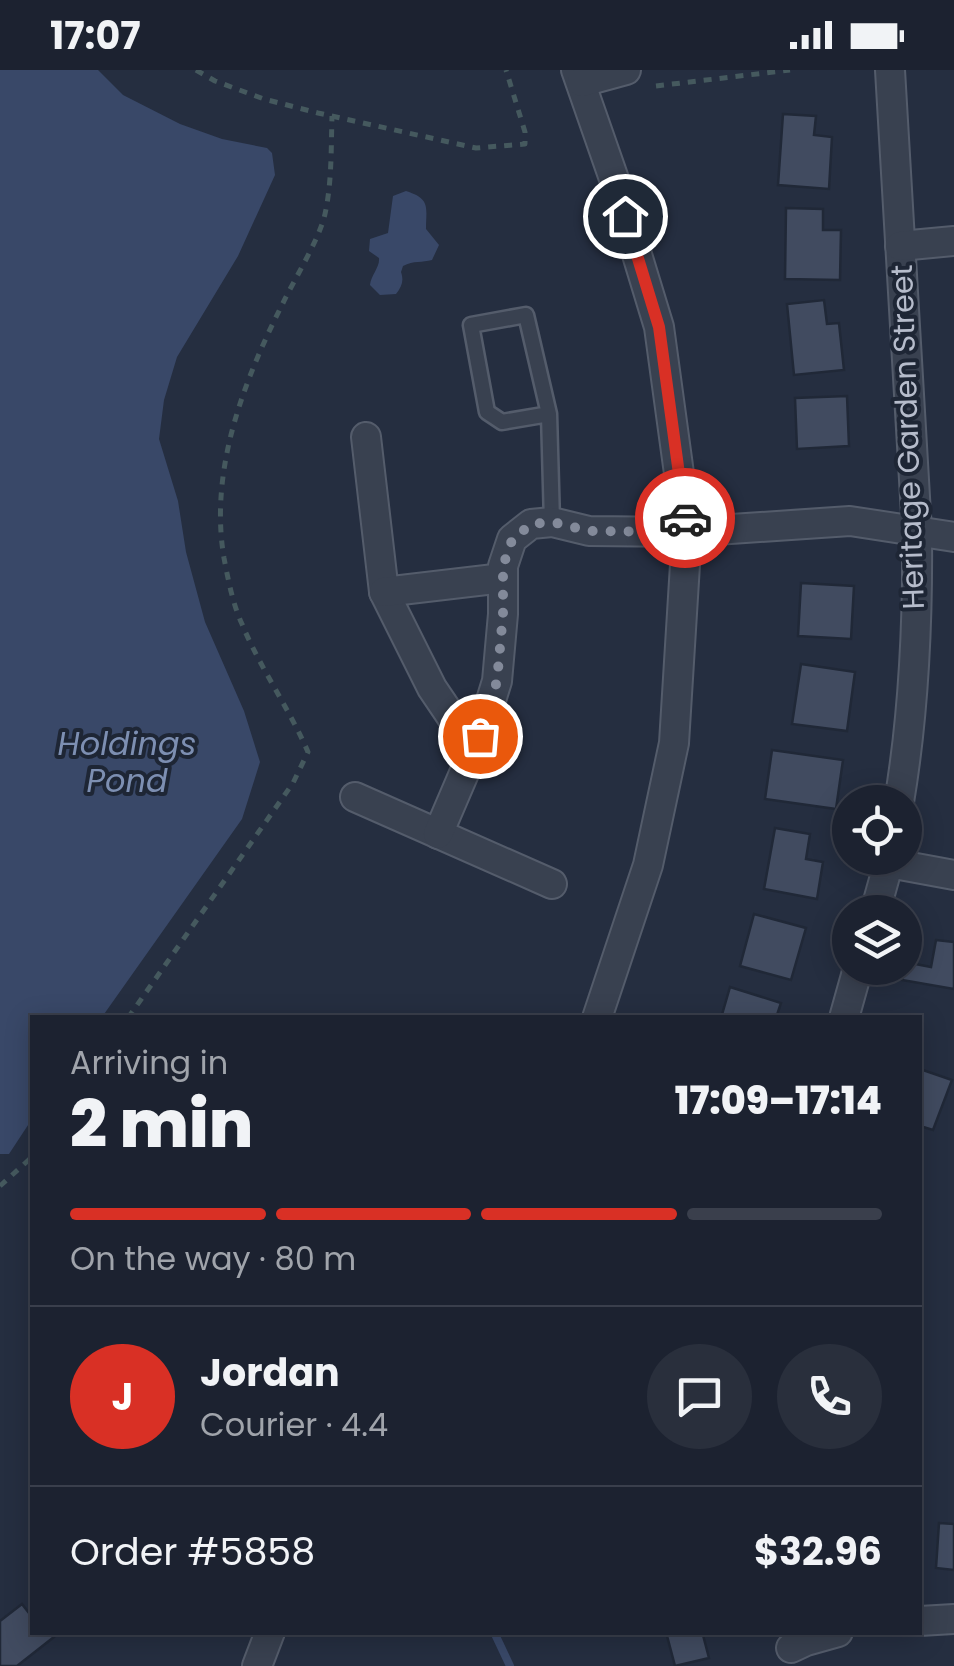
<!DOCTYPE html>
<html lang="en">
<head>
<meta charset="utf-8">
<style>
	:root { --surface:#1c2230; --page:#292f3c; --text:#f1f3f6; --muted:#a0a4ab; --line:#3a3f4c; --accent:#d93025 }
	body { margin:0; font-family:Poppins,sans-serif; background:var(--page); color:var(--text); height:100vh; display:flex; flex-direction:column; font-size:38px; white-space:nowrap }
	* { box-sizing:border-box; margin:0 }
	p { font-size:32px; color:var(--muted) }
	.icon { flex:none; width:55px; height:55px; fill:none; stroke:currentColor; stroke-width:2; stroke-linecap:round; stroke-linejoin:round }
	.map { position:relative; flex:1; overflow:hidden }
	.side { position:absolute; left:30px; top:945px; width:892px; height:620px; display:flex; flex-direction:column; background:var(--surface); border-radius:0px; box-shadow:0 5px 25px #0003,0 0 0 2px var(--line) }
	.side>* { flex:none }
	.controls { position:absolute; left:832px; top:715px; display:grid; gap:20px }
	.controls a { display:grid; place-items:center; width:90px; height:90px; border-radius:50%; background:var(--surface); box-shadow:0 5px 25px #0003,0 0 0 2px var(--line); font-size:50px }
	.pin { position:absolute; display:grid; place-items:center; width:85px; height:85px; color:#fff; margin:-42px; border:5px solid #fff; border-radius:50%; box-shadow:0 2px 10px #0007 }
	.courier { position:absolute; display:grid; place-items:center; width:100px; height:100px; margin:-50px; border:8px solid #d93025; border-radius:50%; background:#fff; color:#222; box-shadow:0 2px 12px #0007 }
	.overview em { font-style:normal; font-weight:800 }
	.overview div { display:flex; flex-direction:column-reverse }
	.overview { display:flex; align-items:center; justify-content:space-between; height:170px; padding:0 40px }
	h1 { font-size:65px; font-weight:800; line-height:75px }
	.bar { display:grid; grid-template-columns:repeat(4,1fr); gap:15px 10px; align-content:center; height:120px; padding:0 40px }
	.bar i { height:12px; border-radius:8px; background:var(--line) }
	.bar .selected { background:var(--accent) }
	.bar p { grid-column:span 4 }
	.line { display:flex; align-items:center; gap:25px; padding:0 40px; border-top:2px solid var(--line) }
	.line div { flex:1 }
	.round { display:grid; place-items:center; flex:none; width:105px; height:105px; border-radius:52px; background:var(--page) }
	.status { display:flex; justify-content:space-between; align-items:center; height:70px; padding:0 50px; background:var(--surface); direction:ltr }
	.status svg { height:28px; fill:currentColor }
	.map>svg:first-child { display:block }
</style>
</head>
<body>
<div class="status"><b>17:07</b><svg viewBox="0 0 49 12"><path d="M0 12V9h3v3zM5 12V6h3v6zM10 12V3h3v9zM15 12V0h3v12zM26 1h20v11H26zM47 4h2v5h-2z"/></svg></div>
<div class="map">
<svg width="954" height="1596" viewBox="0 0 954 1596">
	<rect width="100%" height="100%" fill="#252e40"/>
	<g fill="#394868">
		<polygon points="0,0 98,0 123,25 180,54 222,69 267,78 272,83 275,105 238,186 177,287 164,330 159,369 178,431 186,482 205,552 244,641 260,692 242,749 102,947 32,948 32,1049 9,1084 0,1084"/>
		<path d="M406 121C431 129 426 137 426 159L439 175 432 190C422 193 414 190 403 196L401 202C404 211 402 216 396 224L380 225 370 215C371 205 380 197 379 188L369 181 370 169 388 163 393 126Z"/>
	</g>
	<g fill="none" stroke-linecap="round" stroke-linejoin="round">
		<polyline stroke="#394868" stroke-width="8" points="494,1562 510,1596"/>
	</g>
	<g fill="#414b60" stroke="#202837" stroke-width="2.5">
		<polygon points="783,44 816,46 814,65 832,67 829,119 778,115"/>
		<polygon points="786,138 823,139 823,160 841,160 840,210 785,209"/>
		<polygon points="824,230 827,254 839,253 844,300 794,305 787,234"/>
		<polygon points="847,326 849,376 797,379 795,328"/>
		<polygon points="801,513 854,516 851,569 798,566"/>
		<polygon points="801,594 855,602 847,661 792,654"/>
		<polygon points="772,680 843,690 836,739 765,729"/>
		<polygon points="775,758 810,764 806,789 823,792 817,829 764,819"/>
		<polygon points="754,844 806,858 791,910 740,896"/>
		<polygon points="936,870 954,872 954,919 902,910 905,892 931,897"/>
		<polygon points="730,917 781,933 776,948 721,948"/>
		<polygon points="920,999 952,1010 933,1060 920,1056"/>
		<polygon points="939,1453 954,1454 954,1500 936,1498"/>
		<polygon points="22,1534 32,1547 32,1562 59,1563 17,1596 0,1596 0,1551"/>
		<polygon points="666,1562 711,1562 703,1565 709,1588 675,1596"/>
	</g>
	<g fill="none" stroke-linecap="round" stroke-linejoin="round">
		<defs>
			<polyline id="service" points="549,344 502,352 487,342 471,255 526,245 549,344 552,452"/>
			<g id="minor">
				<polyline points="576,0 614,109 659,257 687,462 674,673 648,795 597,948"/>
				<path d="M890 0 917 461C918 551 914 643 899 732"/>
				<polyline points="582,12 626,0"/>
				<polyline points="900,176 954,171"/>
				<polyline points="366,367 384,522 432,618 474,680"/>
				<polyline points="384,522 503,508"/>
				<polyline points="355,727 552,814"/>
				<polyline points="438,764 480,666 497,611 503,544 503,496 512,469 531,454 552,452 589,461 687,462 850,451 954,467"/>
				<polyline points="889,793 954,805"/>
				<polyline points="875,842 890,788"/>
				<polyline points="844,948 858,898"/>
				<polyline points="920,1551 954,1549"/>
				<polyline points="791,1578 806,1571 838,1562"/>
				<polyline points="257,1596 270,1562"/>
			</g>
		</defs>
		<use href="#service" stroke="#545c6b" stroke-width="19"/>
		<use href="#minor" stroke="#545c6b" stroke-width="32"/>
		<g stroke="#45595e" stroke-width="5" stroke-dasharray="8 8" stroke-linecap="butt">
			<polyline points="196,0 215,11 264,29 318,43 476,78 525,74 525,62 506,0"/>
			<polyline points="656,16 790,0"/>
			<path d="M128 948 293 713 308 682C289 638 260 598 242 554 233 535 228 509 224 488 209 400 244 310 283 233 295 208 319 170 325 144 332 112 331 78 332 46"/>
			<polyline points="0,1116 32,1087"/>
		</g>
		<use href="#service" stroke="#394150" stroke-width="14"/>
		<use href="#minor" stroke="#394150" stroke-width="28"/>
	</g>
	<g fill="none" stroke-linecap="round" stroke-linejoin="round">
		<polyline stroke="#838a9a" stroke-width="10" stroke-dasharray="0 18" points="480,666 497,611 503,544 503,496 512,470 531,454 552,452 589,461 687,462 685,448"/>
		<polyline stroke="#d93025" stroke-width="12" points="625,146 659,257 685,448"/>
	</g>
	<g text-anchor="middle" stroke-width="8" stroke-linejoin="round" paint-order="stroke">
		<g font-size="30" fill="#b6bccb" stroke="#1e2635">
			<text transform="translate(908 367) rotate(-92)" y="10">Heritage Garden Street</text>
		</g>
		<g font-size="32" font-style="italic" fill="#7d8fb2" stroke="#1e2635">
			<text x="127" y="685">Holdings<tspan x="127" dy="37">Pond</tspan></text>
		</g>
	</g>
</svg>
<div class="controls">
<a><svg class="icon" aria-label="locate" viewBox="0 0 24 24"><circle cx="12" cy="12" r="6"/><path d="M12 2v4M12 18v4M2 12h4M18 12h4"/></svg></a>
<a><svg class="icon" aria-label="layers" viewBox="0 0 24 24"><path d="M12 4l9 5-9 5-9-5zM3 14l9 5 9-5"/></svg></a>
</div>
<div class="pin" style="left:480px;top:666px;background:#ea580c"><svg class="icon" aria-label="bag" viewBox="0 0 24 24"><path d="M5 8h14l-1 12H6zM9 8a3 3 0 0 1 6 0"/></svg></div>
<div class="pin" style="left:625px;top:146px;background:#1f2937"><svg class="icon" aria-label="home" viewBox="0 0 24 24"><path d="M3 11l9-7 9 7M6 9v11h12V9"/></svg></div>
<div class="courier" style="left:685px;top:448px"><svg class="icon" aria-label="car" viewBox="0 0 24 24"><path d="M5 17H2v-5l4-1 3-4h7l3 4 3 1v5h-3M9 17h6M6 11h13"/><circle cx="7" cy="17" r="2"/><circle cx="17" cy="17" r="2"/></svg></div>
<section class="side">
<div class="overview"><div><h1>2 min</h1><p>Arriving in</p></div><em>17:09–17:14</em></div>
<div class="bar"><i class="selected"></i><i class="selected"></i><i class="selected"></i><i></i><p>On the way · 80 m</p></div>
<div class="line" style="height:180px"><b class="round" style="background:var(--accent);color:#fff">J</b><div><b>Jordan</b><p>Courier · 4.4</p></div><a class="round"><svg class="icon" aria-label="chat" viewBox="0 0 24 24"><path d="M4 5h16v11H9l-5 4z"/></svg></a><a class="round"><svg class="icon" aria-label="phone" viewBox="0 0 24 24"><path d="M5 4h4l2 5-3 2q2 4 5 5l2-3 5 2v4C11 20 4 13 5 4z"/></svg></a></div>
<div class="line" style="height:130px"><div>Order #5858</div><b>$32.96</b></div>
</section>
</div>
</body>
</html>
